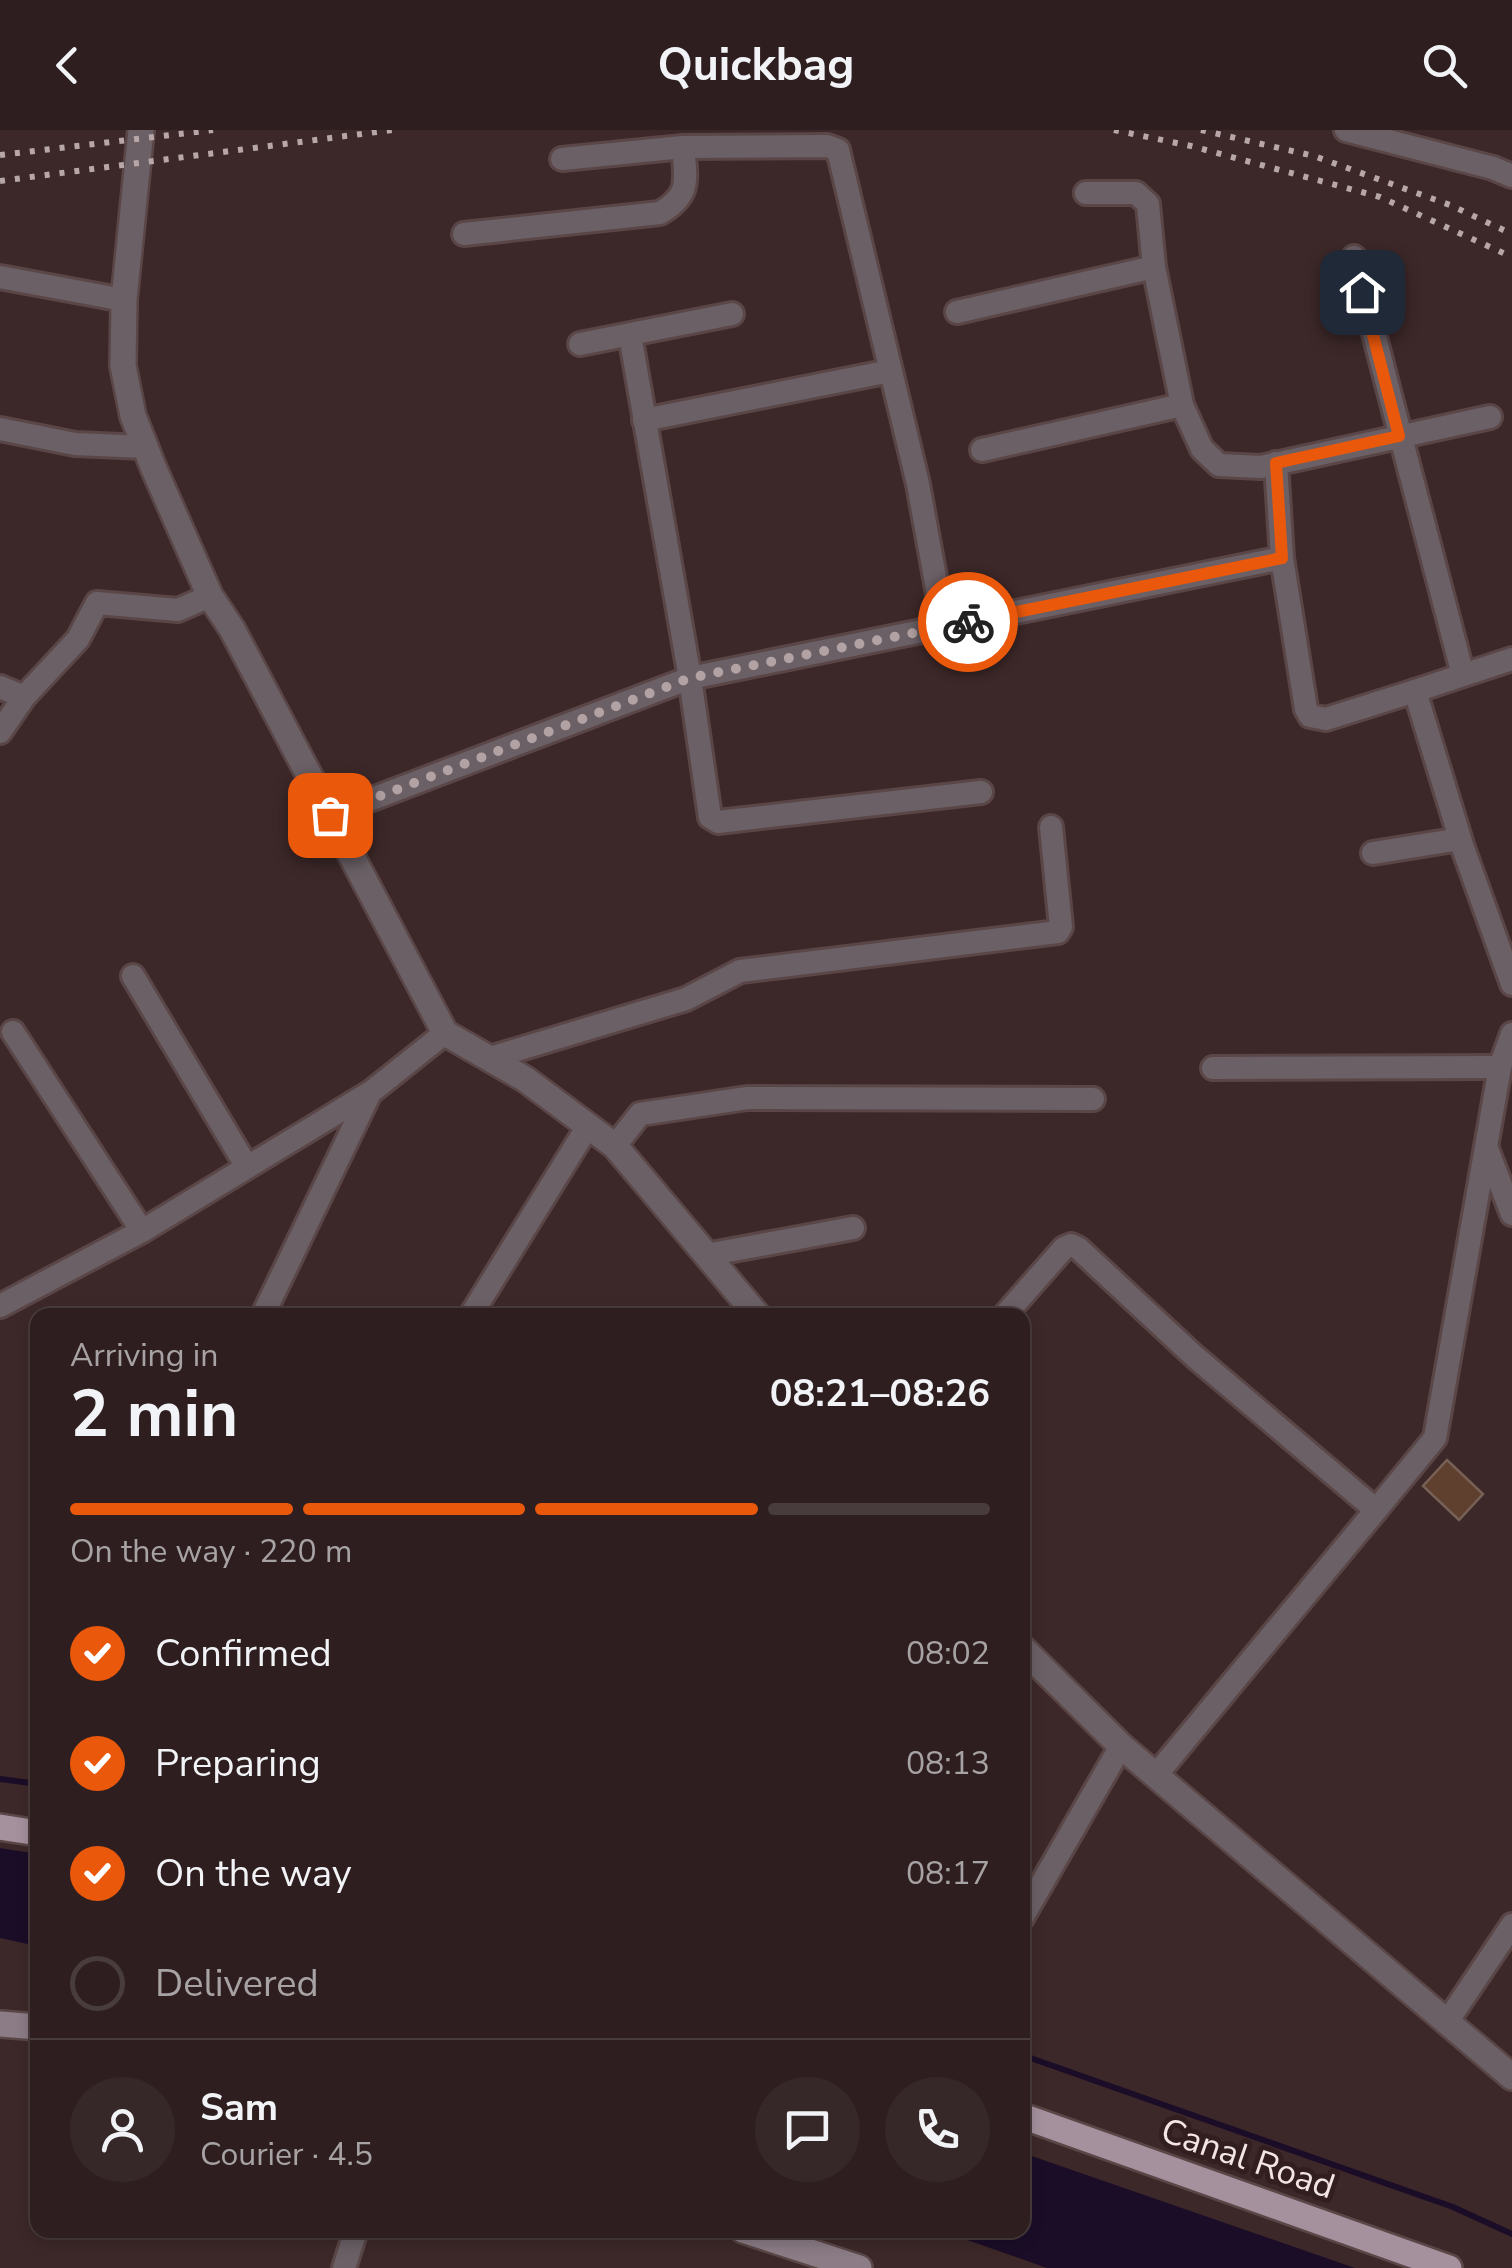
<!DOCTYPE html>
<html lang="en">
<head>
<meta charset="utf-8">
<style>
	:root { --surface:#2e1e1f; --page:#362728; --text:#f1f3f6; --muted:#a7a2a4; --line:#493c3d; --accent:#ea580c }
	body { margin:0; font-family:"Nunito Sans",sans-serif; background:var(--page); color:var(--text); height:100vh; display:flex; flex-direction:column; font-size:38px; white-space:nowrap }
	* { box-sizing:border-box; margin:0 }
	p { font-size:32px; color:var(--muted) }
	.icon { flex:none; width:55px; height:55px; fill:none; stroke:currentColor; stroke-width:2; stroke-linecap:round; stroke-linejoin:round }
	.map { position:relative; flex:1; overflow:hidden }
	.sheet { position:absolute; left:30px; top:1178px; width:1000px; height:930px; display:flex; flex-direction:column; background:var(--surface); border-radius:20px; box-shadow:0 5px 15px #0003,0 0 0 2px var(--line) }
	.sheet>* { flex:none }
	.pin { position:absolute; display:grid; place-items:center; width:85px; height:85px; color:#fff; margin:-42px; border-radius:20px; box-shadow:0 5px 15px #0006 }
	.courier { position:absolute; display:grid; place-items:center; width:100px; height:100px; margin:-50px; border:8px solid #ea580c; border-radius:50%; background:#fff; color:#222; box-shadow:0 2px 12px #0007 }
	.head em { font-style:normal; font-weight:700 }
	.head div { display:flex; flex-direction:column-reverse }
	.head { display:flex; align-items:center; justify-content:space-between; height:170px; padding:0 40px }
	h1 { font-size:65px; font-weight:700; line-height:75px }
	.bar { display:grid; grid-template-columns:repeat(4,1fr); gap:15px 10px; align-content:center; height:120px; padding:0 40px }
	.bar i { height:12px; border-radius:8px; background:var(--line) }
	.bar .selected { background:var(--accent) }
	.bar p { grid-column:span 4 }
	.line { display:flex; align-items:center; gap:25px; padding:0 40px; border-top:2px solid var(--line) }
	.line div { flex:1 }
	.round { display:grid; place-items:center; flex:none; width:105px; height:105px; border-radius:52px; background:var(--page) }
	ol { padding:0 40px; list-style:none }
	li { display:flex; align-items:center; gap:30px; height:110px }
	li p { margin-inline-start:auto }
	li .icon { padding:10px; border-radius:50%; background:var(--accent); color:#fff; stroke-width:4 }
	li:last-child { color:var(--muted) }
	li i { width:55px; height:55px; border:5px solid var(--line); border-radius:50% }
	header { display:flex; justify-content:space-between; align-items:center; height:130px; padding:0 40px; background:var(--surface); font-size:45px; font-weight:700 }
	.map>svg:first-child { display:block }
</style>
</head>
<body>
<header><svg class="icon" aria-label="back" viewBox="0 0 24 24"><path d="M15 5l-7 7 7 7"/></svg>Quickbag<svg class="icon" aria-label="search" viewBox="0 0 24 24"><circle cx="10" cy="10" r="6"/><path d="M15 15l6 6"/></svg></header>
<div class="map">
<svg width="1512" height="2138" viewBox="0 0 1512 2138">
	<rect width="100%" height="100%" fill="#3d2829"/>
	<g fill="#1b0d28">
		<polygon points="0,1718 37,1724 37,1816 0,1808"/>
		<polygon points="1023,2023 1355,2138 1047,2138 939,2100 1022,2100"/>
	</g>
	<g fill="none" stroke-linecap="round" stroke-linejoin="round">
		<g stroke="#1b0d28" stroke-width="6">
			<polyline points="0,1649 38,1654"/>
			<polyline points="1022,1925 1453,2077 1512,2104"/>
		</g>
	</g>
	<polygon fill="#5f3f2d" stroke="#776156" stroke-width="2.5" points="1447,1330 1483,1364 1459,1390 1423,1356"/>
	<g fill="none" stroke-linecap="round" stroke-linejoin="round">
		<defs>
			<g id="minor">
				<polyline points="1346,0 1493,38 1512,46"/>
				<polyline points="562,29 683,17 827,16 838,20 918,354 944,497"/>
				<polyline points="1086,63 1136,63 1148,74 1154,137 1182,275"/>
				<path d="M464 104 660 83C691 65 686 50 683 17"/>
				<polyline points="1354,127 1463,545"/>
				<polyline points="0,147 124,170"/>
				<polyline points="957,182 1154,137"/>
				<polyline points="630,205 690,548 710,687 718,692 981,662"/>
				<polyline points="580,214 732,184"/>
				<polyline points="644,290 890,241"/>
				<polyline points="0,299 75,314 145,317"/>
				<polyline points="982,320 1182,275 1202,319 1219,335 1261,337 1490,287"/>
				<polyline points="1276,333 1282,428"/>
				<polyline points="1512,529 1415,561 1463,718 1512,854"/>
				<polyline points="0,557 24,567"/>
				<polyline points="0,602 24,567 78,509 97,473 178,480 210,466"/>
				<polyline points="330,685 690,548 1282,428 1306,579 1310,586 1326,589 1415,561"/>
				<polyline points="1373,723 1460,709"/>
				<polyline points="133,846 247,1037"/>
				<polyline points="13,902 142,1101"/>
				<polyline points="490,928 686,869 740,841 1058,802 1061,797 1051,697"/>
				<polyline points="1213,938 1500,937"/>
				<polyline points="615,1016 640,984 747,968 1093,969"/>
				<polyline points="1487,1019 1512,1084"/>
				<polyline points="706,1125 853,1098"/>
				<polyline points="0,1176 142,1101 371,962 445,903"/>
				<polyline points="263,1185 370,963"/>
				<polyline points="471,1185 588,996"/>
				<polyline points="1005,1185 1064,1118 1071,1115 1078,1118 1194,1226 1376,1380 1435,1308 1500,937 1512,904"/>
				<polyline points="1156,1645 1376,1380"/>
				<polyline points="1022,1788 1121,1616"/>
				<polyline points="1447,1892 1512,1795"/>
				<polyline points="344,2138 356,2100"/>
			</g>
			<g id="tertiary">
				<polyline points="141,0 124,170 123,236 133,286 154,339 210,466 232,499 445,903 525,949 615,1016 757,1185"/>
				<polyline points="1022,1518 1121,1616 1512,1947"/>
			</g>
			<g id="secondary">
				<polyline points="0,1894 38,1897"/>
				<polyline points="743,2100 859,2138"/>
			</g>
			<g id="primary">
				<polyline points="0,1697 38,1703"/>
				<polyline points="1022,1986 1449,2138"/>
			</g>
		</defs>
		<use href="#minor" stroke="#5a4647" stroke-width="28"/>
		<use href="#tertiary" stroke="#5a4647" stroke-width="30"/>
		<use href="#secondary" stroke="#5a4647" stroke-width="30"/>
		<use href="#primary" stroke="#5a4647" stroke-width="30"/>
		<use href="#minor" stroke="#6a6066" stroke-width="22"/>
		<use href="#tertiary" stroke="#6a6066" stroke-width="25"/>
		<use href="#secondary" stroke="#8b7c85" stroke-width="25"/>
		<use href="#primary" stroke="#a4919d" stroke-width="25"/>
		<g stroke="#b8a7a8" stroke-width="6" stroke-dasharray="5 10" stroke-linecap="butt">
			<polyline points="1114,0 1191,16 1380,67 1512,127"/>
			<polyline points="1201,0 1314,26 1450,75 1512,104"/>
			<polyline points="0,25 213,0"/>
			<polyline points="0,51 392,0"/>
		</g>
	</g>
	<g fill="none" stroke-linecap="round" stroke-linejoin="round">
		<polyline stroke="#b3a2a3" stroke-width="10" stroke-dasharray="0 18" points="330,685 690,548 968,492"/>
		<polyline stroke="#ea580c" stroke-width="12" points="968,492 1282,428 1276,333 1399,306 1362,162"/>
	</g>
	<g text-anchor="middle" stroke-width="10" stroke-linejoin="round" paint-order="stroke">
		<g font-size="35" fill="#f3e4e5" stroke="#331e1f">
			<text transform="translate(1248 2028) rotate(19)" y="12">Canal Road</text>
		</g>
	</g>
</svg>
<div class="pin" style="left:330px;top:685px;background:#ea580c"><svg class="icon" aria-label="bag" viewBox="0 0 24 24"><path d="M5 8h14l-1 12H6zM9 8a3 3 0 0 1 6 0"/></svg></div>
<div class="pin" style="left:1362px;top:162px;background:#1f2937"><svg class="icon" aria-label="home" viewBox="0 0 24 24"><path d="M3 11l9-7 9 7M6 9v11h12V9"/></svg></div>
<div class="courier" style="left:968px;top:492px"><svg class="icon" aria-label="bike" viewBox="0 0 24 24"><circle cx="6" cy="16" r="4"/><circle cx="18" cy="16" r="4"/><path d="M6 16l4-8h5l3 8M10 8l3 8H6M13 5h3"/></svg></div>
<section class="sheet">
<div class="head"><div><h1>2 min</h1><p>Arriving in</p></div><em>08:21–08:26</em></div>
<div class="bar"><i class="selected"></i><i class="selected"></i><i class="selected"></i><i></i><p>On the way · 220 m</p></div>
<ol>
<li><svg class="icon" aria-label="check" viewBox="0 0 24 24"><path d="M5 12l5 5 9-10"/></svg>Confirmed<p>08:02</p></li>
<li><svg class="icon" aria-label="check" viewBox="0 0 24 24"><path d="M5 12l5 5 9-10"/></svg>Preparing<p>08:13</p></li>
<li><svg class="icon" aria-label="check" viewBox="0 0 24 24"><path d="M5 12l5 5 9-10"/></svg>On the way<p>08:17</p></li>
<li><i></i>Delivered</li>
</ol>
<div class="line" style="height:180px"><a class="round"><svg class="icon" aria-label="person" viewBox="0 0 24 24"><circle cx="12" cy="8" r="4"/><path d="M4 21q1-7 8-7t8 7"/></svg></a><div><b>Sam</b><p>Courier · 4.5</p></div><a class="round"><svg class="icon" aria-label="chat" viewBox="0 0 24 24"><path d="M4 5h16v11H9l-5 4z"/></svg></a><a class="round"><svg class="icon" aria-label="phone" viewBox="0 0 24 24"><path d="M5 4h4l2 5-3 2q2 4 5 5l2-3 5 2v4C11 20 4 13 5 4z"/></svg></a></div>
</section>
</div>
</body>
</html>
